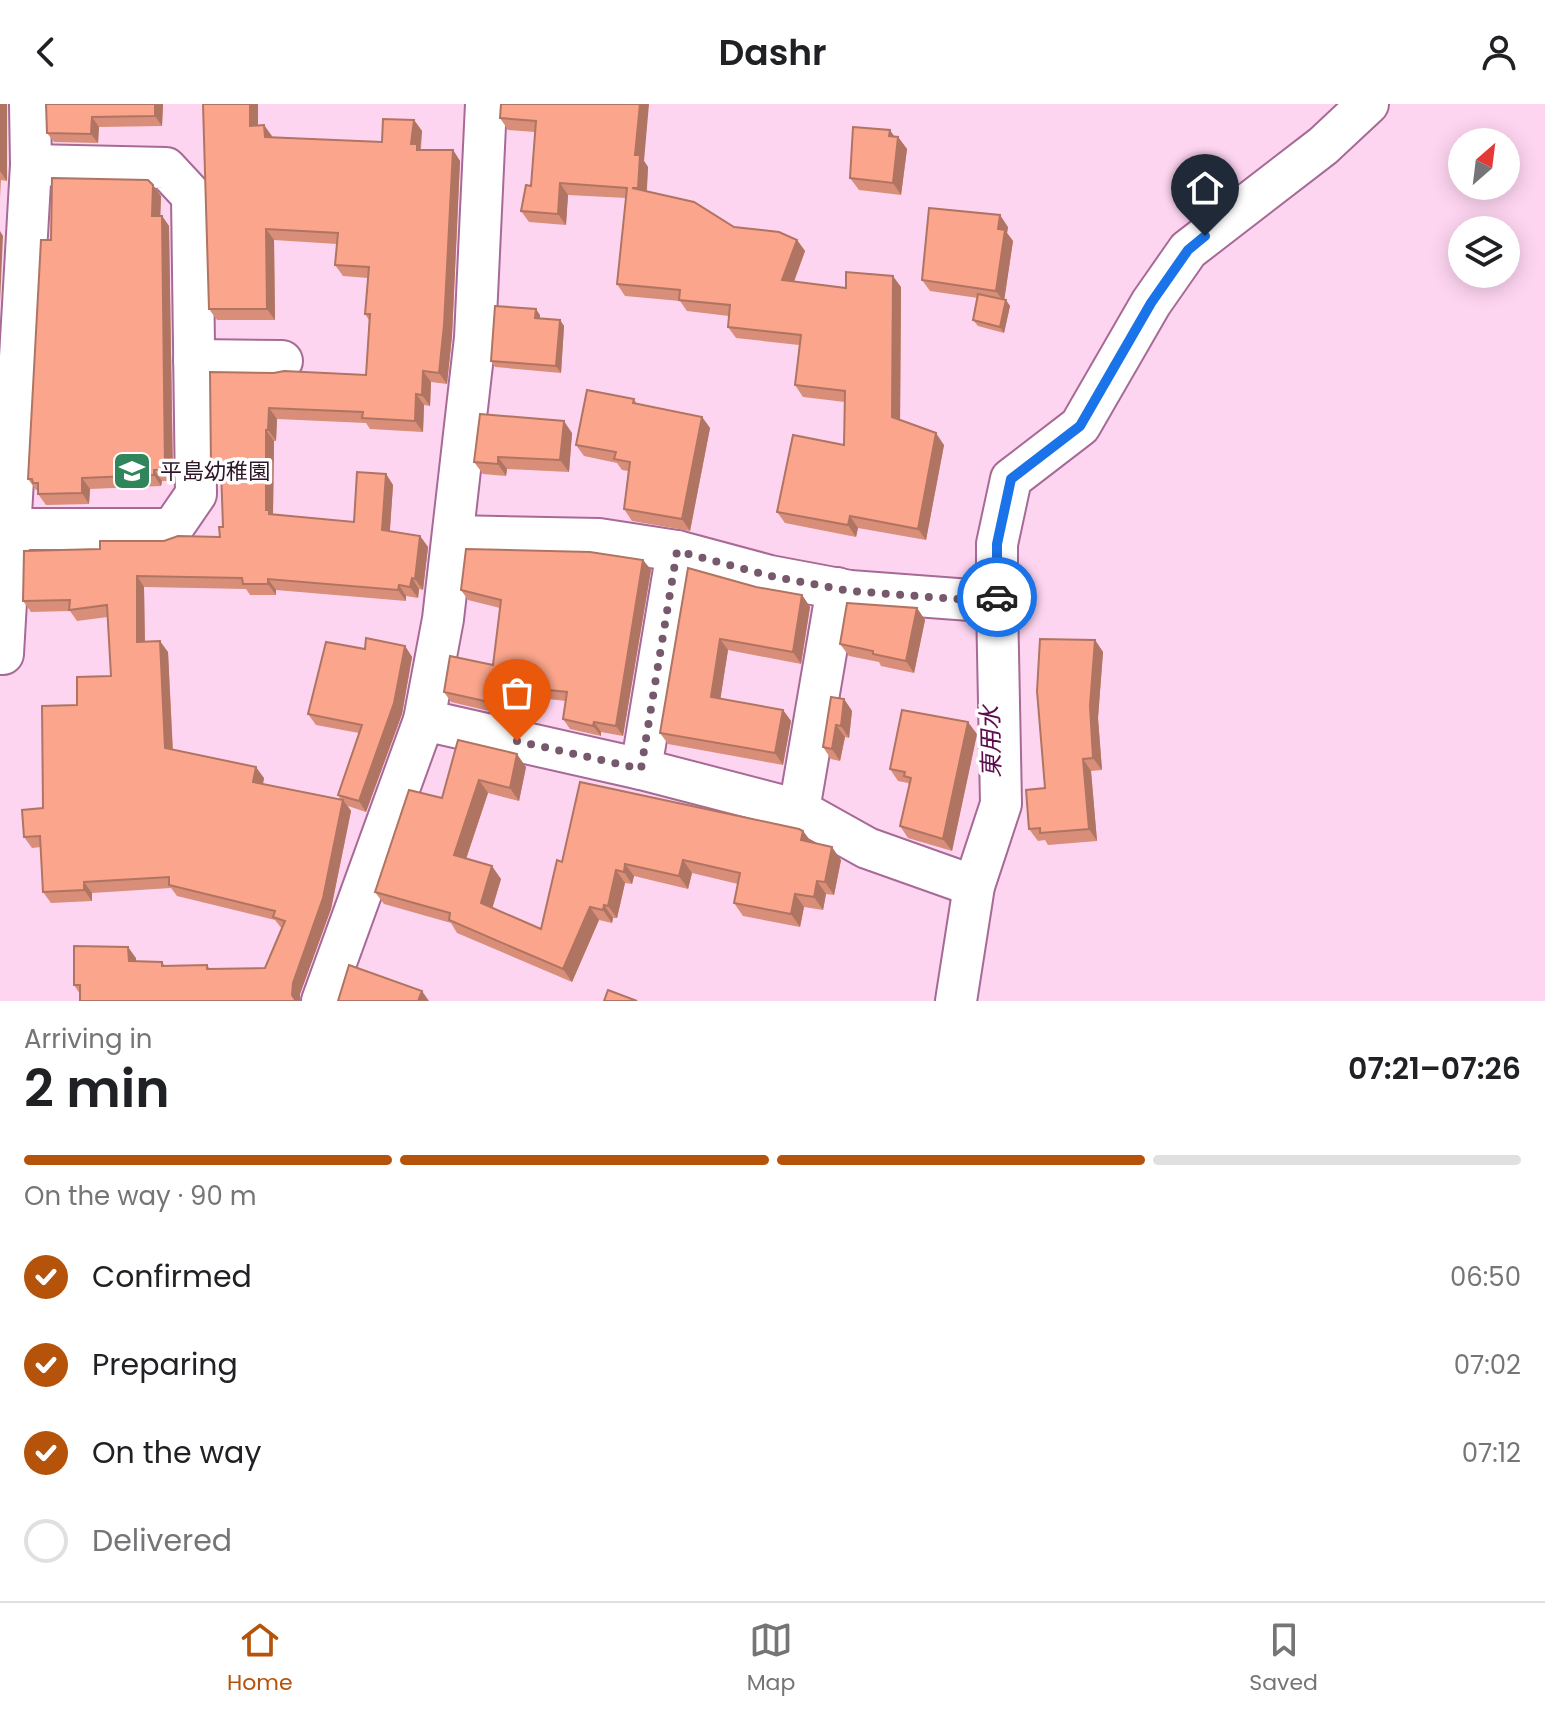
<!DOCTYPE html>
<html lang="en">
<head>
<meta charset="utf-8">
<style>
	:root { --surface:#fff; --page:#f2f2f2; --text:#202124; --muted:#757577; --line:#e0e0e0; --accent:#b45309 }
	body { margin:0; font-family:Poppins,"Noto Sans JP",sans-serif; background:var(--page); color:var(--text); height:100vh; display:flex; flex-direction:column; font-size:30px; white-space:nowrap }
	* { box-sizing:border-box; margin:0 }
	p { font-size:26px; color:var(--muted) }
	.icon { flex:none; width:44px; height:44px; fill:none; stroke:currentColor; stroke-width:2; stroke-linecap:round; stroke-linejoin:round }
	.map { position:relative; height:897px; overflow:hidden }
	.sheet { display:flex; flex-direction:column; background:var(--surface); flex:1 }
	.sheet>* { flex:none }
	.needle { width:52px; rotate:28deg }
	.fabs { position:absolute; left:1448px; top:24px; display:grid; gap:16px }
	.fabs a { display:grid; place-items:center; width:72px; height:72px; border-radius:50%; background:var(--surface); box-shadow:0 4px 20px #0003; font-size:40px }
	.pin { position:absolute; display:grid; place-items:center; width:68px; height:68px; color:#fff; margin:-82px -34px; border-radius:50% 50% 50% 0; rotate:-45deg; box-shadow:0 0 8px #0007 }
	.pin .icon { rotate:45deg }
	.courier { position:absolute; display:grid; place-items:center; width:80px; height:80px; margin:-40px; border:6px solid #1a73e8; border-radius:50%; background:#fff; color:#222; box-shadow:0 2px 10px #0007 }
	.overview em { font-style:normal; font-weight:600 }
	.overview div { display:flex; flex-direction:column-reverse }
	.overview { display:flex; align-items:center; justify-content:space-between; height:136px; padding:0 24px }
	h1 { font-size:52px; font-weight:600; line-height:60px }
	.bar { display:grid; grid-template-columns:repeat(4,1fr); gap:12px 8px; align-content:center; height:96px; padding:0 24px }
	.bar i { height:10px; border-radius:6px; background:var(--line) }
	.bar .active { background:var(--accent) }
	.bar p { grid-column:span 4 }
	ol { padding:0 24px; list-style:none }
	li { display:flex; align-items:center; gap:24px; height:88px }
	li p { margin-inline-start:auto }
	li .icon { padding:8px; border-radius:50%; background:var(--accent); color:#fff; stroke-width:4 }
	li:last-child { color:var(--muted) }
	li i { width:44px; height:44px; border:4px solid var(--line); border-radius:50% }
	header { display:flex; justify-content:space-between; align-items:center; height:104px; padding:0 24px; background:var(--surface); font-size:36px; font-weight:600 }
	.tab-bar { display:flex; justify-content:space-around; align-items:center; height:112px; border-top:2px solid var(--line); background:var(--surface); font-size:22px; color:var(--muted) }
	.tab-bar a { display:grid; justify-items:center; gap:4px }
	.tab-bar .active { color:var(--accent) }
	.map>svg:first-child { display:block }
</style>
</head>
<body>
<header><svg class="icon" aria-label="back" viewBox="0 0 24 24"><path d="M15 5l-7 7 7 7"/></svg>Dashr<svg class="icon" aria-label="person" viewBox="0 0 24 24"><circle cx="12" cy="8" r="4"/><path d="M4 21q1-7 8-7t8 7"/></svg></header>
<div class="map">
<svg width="1545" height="897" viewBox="0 0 1545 897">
	<rect width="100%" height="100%" fill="#fed5f1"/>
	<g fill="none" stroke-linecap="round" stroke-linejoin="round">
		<defs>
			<g id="minor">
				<polyline points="194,256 282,257"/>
				<polyline points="12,425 172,425 196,390 192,92 166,64 31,61"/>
				<polyline points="453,432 599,435 677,447 770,472 850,487 997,498 997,440 1011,375 1080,322 1151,199 1188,146 1323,42 1368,0"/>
				<polyline points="677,447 641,665 799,706"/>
				<polyline points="837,484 799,706 867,744 974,782"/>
				<polyline points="0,550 3,550 31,61 30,0"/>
				<polyline points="424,616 641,665"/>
				<polyline points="322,897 424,616 443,515 475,234 486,0"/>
				<polyline points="956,897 974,782 1001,700 997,498"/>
			</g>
		</defs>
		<use href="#minor" stroke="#a76a96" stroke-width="44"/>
		<use href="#minor" stroke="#fff" stroke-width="40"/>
	</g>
	<g fill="#d88e78">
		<polygon points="0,0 7,0 7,77 1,76 0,94"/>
		<polygon points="46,0 163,0 162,22 99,23 98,39 54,38 47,29"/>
		<polygon points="258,0 258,21 272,33 382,38 414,16 422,27 421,46 453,46 460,57 452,232 447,280 431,278 430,302 424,301 423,328 370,325 366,319 277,315 276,337 274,337 273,410 354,418 386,370 393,381 390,427 420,432 428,443 423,486 419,485 418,494 406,492 406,497 276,486 276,491 250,491 246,485 144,483 145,538 168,548 173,646 264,674 263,680 341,696 338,691 359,629 316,621 308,610 365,545 405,542 412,553 402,610 366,708 348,702 351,707 331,805 300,890 300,897 80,897 80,890 74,881 136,854 136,857 162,858 165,862 207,861 210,865 265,864 282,825 275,816 177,792 171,784 92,789 92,797 51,799 43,788 41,743 32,744 24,733 43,704 77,601 111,572 108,513 77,517 70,507 31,508 23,497 100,445 164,437 220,433 223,423 222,375 219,375 211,364 210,268 366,271 369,216 365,210 368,174 343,172 335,161 337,140 274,136 275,216 217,216 209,205"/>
		<polygon points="501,0 644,57 648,63 647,87 734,123 797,136 805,147 794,178 846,184 901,183 900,316 944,341 926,436 858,424 856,433 785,419 777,408 844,341 845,298 803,293 795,281 799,241 736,234 728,223 729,212 687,207 680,197 625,192 617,180 626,94 568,91 566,121 529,118 521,107 531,82 535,28 508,26 500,14"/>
		<polygon points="895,33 898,33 907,45 901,91 859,86 850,74"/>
		<polygon points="153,81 161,92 160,112 162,112 169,122 173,377 162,377 161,382 90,385 89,400 46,401 38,390 38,386 36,386 28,375 51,136"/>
		<polygon points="1008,123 1007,129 1013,137 1004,195 1010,202 1004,229 978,222 973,216 978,194 930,187 922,176"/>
		<polygon points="540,211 540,215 560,216 564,222 561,269 495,263 491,257"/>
		<polygon points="634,295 637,300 702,313 710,324 690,427 632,417 624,405 628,367 622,366 617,359 584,352 576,341"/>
		<polygon points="572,329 569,368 507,365 506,372 483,370 474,358"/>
		<polygon points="643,456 651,466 623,632 601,628 601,632 570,625 563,615 566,597 520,592 514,613 451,598 444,588 493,561 500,504 468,496 461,486"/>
		<polygon points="688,464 756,483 802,491 810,503 801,560 728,546 720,595 783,606 791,617 783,661 668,640 660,629"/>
		<polygon points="917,504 925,516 914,569 881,562 879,558 849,552 840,540"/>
		<polygon points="1095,536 1103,548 1098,614 1102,666 1091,667 1097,737 1048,741 1045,736 1038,737 1029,725 1045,684"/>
		<polygon points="844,595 852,607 849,634 845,633 840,657 831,655 823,643"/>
		<polygon points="977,630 952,747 908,734 900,722 909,681 908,679 898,677 890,665"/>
		<polygon points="458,636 526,663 519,697 488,689 466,755 501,775 492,804 541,825 562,758 803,727 811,738 841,756 834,791 826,790 823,806 804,803 800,823 743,812 734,799 738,780 692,769 688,785 634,772 632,780 625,779 617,814 613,814 612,819 599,816 572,878 457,829 451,819 384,800 375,788 442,694"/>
	</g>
	<g fill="#b07462">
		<polygon points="0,0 7,0 7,77 0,67"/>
		<polygon points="155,0 163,0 162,22 155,12"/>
		<polygon points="250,0 258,0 258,32 250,22"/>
		<polygon points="640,0 649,0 644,57 648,63 646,96 638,84 635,51"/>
		<polygon points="92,13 99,23 98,39 91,30"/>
		<polygon points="414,16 422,27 420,45 425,51 411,40"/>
		<polygon points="264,21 272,32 272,44 265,33"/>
		<polygon points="890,26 898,38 898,33 907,45 901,91 893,79 889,32"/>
		<polygon points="453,46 460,57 452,232 447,280 439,269"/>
		<polygon points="560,79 568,91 566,121 558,110"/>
		<polygon points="153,81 161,92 160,123 152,112"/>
		<polygon points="1000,111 1008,123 1007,129 1013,137 1004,198 996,187 998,125"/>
		<polygon points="162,112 169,122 173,377 165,366"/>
		<polygon points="266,125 274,136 275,216 267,205"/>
		<polygon points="0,127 3,132 0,199"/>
		<polygon points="797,136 805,147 790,188 782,176"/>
		<polygon points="893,172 901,183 900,324 892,313"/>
		<polygon points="1006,196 1010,202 1004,229 1000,223"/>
		<polygon points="536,205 540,211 539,220 535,214"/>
		<polygon points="560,216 564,222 561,269 556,262"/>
		<polygon points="423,267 431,278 430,302 422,291"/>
		<polygon points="416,290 424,301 423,328 415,317"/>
		<polygon points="269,304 277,315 276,337 268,326"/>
		<polygon points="702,313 710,324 690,427 682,415"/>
		<polygon points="564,317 572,329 569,368 560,356"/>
		<polygon points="266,326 274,337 273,411 277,416 266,406"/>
		<polygon points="936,329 944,341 926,436 918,425"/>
		<polygon points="498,353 507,365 506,372 498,360"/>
		<polygon points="154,366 162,377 161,382 154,371"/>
		<polygon points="386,370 393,381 389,437 382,426"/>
		<polygon points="82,374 90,385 89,400 82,389"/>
		<polygon points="850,412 858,424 856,433 848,421"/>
		<polygon points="420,432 428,443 423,486 415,475"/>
		<polygon points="643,456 651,466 623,632 616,622"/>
		<polygon points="137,472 144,483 145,549 137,538"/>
		<polygon points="412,474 419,485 418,494 410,483"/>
		<polygon points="268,475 276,486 276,491 268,480"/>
		<polygon points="399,481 406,492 406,497 398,486"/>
		<polygon points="802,491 810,503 801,560 793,548"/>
		<polygon points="917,504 925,516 914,569 906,557"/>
		<polygon points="720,535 728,546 719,604 711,593"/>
		<polygon points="1095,536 1103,548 1098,614 1102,666 1093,654 1090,602"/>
		<polygon points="160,537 168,548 173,655 165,644"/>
		<polygon points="405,542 412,553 402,610 366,708 359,697"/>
		<polygon points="512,582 520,592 514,613 507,602"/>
		<polygon points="844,595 852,607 849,634 841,622"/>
		<polygon points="783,606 791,617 783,661 775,649"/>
		<polygon points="594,618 601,628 601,632 593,622"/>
		<polygon points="968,618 977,630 952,747 943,735"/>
		<polygon points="836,621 845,633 840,657 832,645"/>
		<polygon points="517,650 526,663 519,697 510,684"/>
		<polygon points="1083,655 1091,667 1097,737 1089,725"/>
		<polygon points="256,663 264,674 261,689 253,678"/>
		<polygon points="479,676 488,689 463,764 454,751"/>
		<polygon points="343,696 351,707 331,805 300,890 300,897 296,897 292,891 293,879"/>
		<polygon points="803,727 812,739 801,736"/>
		<polygon points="832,743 841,756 834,791 825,778"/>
		<polygon points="683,756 692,769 688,785 679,772"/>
		<polygon points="625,760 634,772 632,780 624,768"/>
		<polygon points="492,762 501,775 490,812 481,799"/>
		<polygon points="616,766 625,779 617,814 608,802"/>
		<polygon points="817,777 826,790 823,806 814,793"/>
		<polygon points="84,778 92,789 92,797 84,786"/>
		<polygon points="795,790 804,803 800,823 791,810"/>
		<polygon points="604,801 613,814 612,819 603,806"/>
		<polygon points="590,803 599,816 572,878 563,865"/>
		<polygon points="128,843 136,854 136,868 129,857"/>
		<polygon points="422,887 429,897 418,897"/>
	</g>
	<g fill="#fba58c" stroke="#b07462" stroke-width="2">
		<polygon points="46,0 155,0 155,12 92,13 91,30 47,29"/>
		<polygon points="203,0 250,0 250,22 264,21 265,33 382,38 383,15 414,16 411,40 417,40 417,46 453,46 444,221 439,269 423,267 422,291 416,290 415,317 362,314 363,308 269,304 268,326 266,326 266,406 269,406 269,410 354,418 357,368 386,370 382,426 420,432 415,475 412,474 410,483 399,481 398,486 268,475 268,480 243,480 242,474 137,472 137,538 160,537 165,644 256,663 253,678 343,696 323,794 293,879 292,891 296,897 80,897 80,881 74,881 74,842 128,843 129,857 162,858 162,862 207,861 207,865 265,864 285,817 273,813 275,807 169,781 169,773 84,778 84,786 43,788 40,732 24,733 22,706 43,704 42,602 77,601 77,573 111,572 107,501 69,506 70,496 23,497 24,447 100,445 100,437 164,437 178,432 220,433 219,423 223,423 221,364 211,364 210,268 274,269 284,267 366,271 370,210 365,210 369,163 335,161 338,129 266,125 267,205 209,205"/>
		<polygon points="501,0 640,0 635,51 640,51 638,84 632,84 694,98 734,123 779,128 797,136 782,176 846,184 846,168 893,172 892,313 936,329 918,425 850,412 848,421 777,408 793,331 844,341 845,287 795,281 801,231 728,223 730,201 679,196 680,186 617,180 627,84 560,79 558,110 521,107 526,81 531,82 536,17 500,14"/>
		<polygon points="853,23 890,26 889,32 898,33 893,79 850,74"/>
		<polygon points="52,74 148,76 153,81 152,112 162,112 165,366 154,366 154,371 82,374 82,389 38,390 38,379 33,379 32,375 28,375 41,136 51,136"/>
		<polygon points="929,104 1000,111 998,125 1005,126 996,187 922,176"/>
		<polygon points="978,190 1006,196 1000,223 973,216"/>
		<polygon points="495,202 536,205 535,214 560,216 556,262 491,257"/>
		<polygon points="587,286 634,295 633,299 702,313 682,415 624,405 630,358 614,355 616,348 576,341"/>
		<polygon points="480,310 564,317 560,356 498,353 498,360 474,358"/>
		<polygon points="466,445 590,448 643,456 616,622 594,618 593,622 563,615 567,588 512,582 507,602 444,588 450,552 493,561 501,496 461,486"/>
		<polygon points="688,464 756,483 802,491 793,548 720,535 711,593 783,606 775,649 660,629"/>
		<polygon points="847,499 917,504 906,557 873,550 873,547 840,540"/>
		<polygon points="366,534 405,542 394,599 359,697 338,691 362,621 308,610 326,538 365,545"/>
		<polygon points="1040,535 1095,536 1090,602 1093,654 1083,655 1089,725 1040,729 1040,724 1029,725 1026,686 1045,684 1037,587"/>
		<polygon points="831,593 844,595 841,622 836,621 832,645 823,643"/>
		<polygon points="902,606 968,618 943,735 900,722 911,674 904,672 905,668 890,665"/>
		<polygon points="458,636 517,650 510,684 479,676 454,751 492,762 481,799 541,825 557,756 562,758 580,678 799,725 803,727 801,736 832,743 825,778 817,777 814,793 795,790 791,810 734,799 740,769 683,756 679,772 625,760 624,768 616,766 608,802 604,801 603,806 590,803 563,865 449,816 450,809 375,788 409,686 442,694"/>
		<polygon points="349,861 422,887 418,897 338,897"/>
		<polygon points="608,886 637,897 604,897"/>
	</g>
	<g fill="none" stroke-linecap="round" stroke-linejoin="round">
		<polyline stroke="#77596e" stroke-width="8" stroke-dasharray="0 14.4" points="517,637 641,665 677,447 770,472 850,487 997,498 997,493"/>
		<polyline stroke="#1a73e8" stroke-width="10" points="997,493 997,440 1011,375 1080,322 1151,199 1188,146 1205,132"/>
	</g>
	<defs>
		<symbol id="school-square" viewBox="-11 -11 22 22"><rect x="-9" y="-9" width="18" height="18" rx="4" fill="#30865a" stroke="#fff"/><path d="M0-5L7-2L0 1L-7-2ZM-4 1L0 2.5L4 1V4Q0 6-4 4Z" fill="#fff"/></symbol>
	</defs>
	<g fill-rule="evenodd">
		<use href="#school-square" x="110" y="345" width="44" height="44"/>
	</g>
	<g text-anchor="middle" stroke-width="7" stroke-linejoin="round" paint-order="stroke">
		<g font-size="22" fill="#2e1628" stroke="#fff" text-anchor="start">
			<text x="160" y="375">平島幼稚園</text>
		</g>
		<g font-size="24" font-style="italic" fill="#5c0b4d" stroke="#fff">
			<text transform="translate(991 638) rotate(-91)" y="8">東用水</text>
		</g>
	</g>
</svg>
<div class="fabs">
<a><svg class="needle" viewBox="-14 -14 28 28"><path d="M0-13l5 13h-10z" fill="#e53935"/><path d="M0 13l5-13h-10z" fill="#757577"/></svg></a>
<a><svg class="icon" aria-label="layers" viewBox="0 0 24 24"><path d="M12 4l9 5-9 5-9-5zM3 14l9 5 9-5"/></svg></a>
</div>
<div class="pin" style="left:517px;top:637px;background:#ea580c"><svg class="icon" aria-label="bag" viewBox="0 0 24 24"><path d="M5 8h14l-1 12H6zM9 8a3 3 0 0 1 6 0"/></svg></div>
<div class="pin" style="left:1205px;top:132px;background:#1f2937"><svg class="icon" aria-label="home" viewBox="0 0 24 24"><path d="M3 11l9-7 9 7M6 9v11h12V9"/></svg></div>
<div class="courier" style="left:997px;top:493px"><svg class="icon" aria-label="car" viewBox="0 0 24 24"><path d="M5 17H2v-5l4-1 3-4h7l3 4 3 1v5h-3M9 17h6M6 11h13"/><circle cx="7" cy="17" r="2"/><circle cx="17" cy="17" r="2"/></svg></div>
</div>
<section class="sheet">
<div class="overview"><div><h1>2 min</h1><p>Arriving in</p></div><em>07:21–07:26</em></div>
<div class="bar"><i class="active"></i><i class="active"></i><i class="active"></i><i></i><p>On the way · 90 m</p></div>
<ol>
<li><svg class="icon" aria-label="check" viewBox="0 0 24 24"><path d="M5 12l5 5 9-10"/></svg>Confirmed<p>06:50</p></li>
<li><svg class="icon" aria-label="check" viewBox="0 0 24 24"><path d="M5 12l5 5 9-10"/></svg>Preparing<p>07:02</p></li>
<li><svg class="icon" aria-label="check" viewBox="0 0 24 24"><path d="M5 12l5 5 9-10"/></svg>On the way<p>07:12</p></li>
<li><i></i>Delivered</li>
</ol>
</section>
<nav class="tab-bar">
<a class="active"><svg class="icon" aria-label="home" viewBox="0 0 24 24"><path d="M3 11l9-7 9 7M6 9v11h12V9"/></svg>Home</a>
<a><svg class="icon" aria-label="map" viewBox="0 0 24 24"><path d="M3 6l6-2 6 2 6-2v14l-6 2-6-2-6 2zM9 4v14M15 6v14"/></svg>Map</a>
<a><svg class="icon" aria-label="saved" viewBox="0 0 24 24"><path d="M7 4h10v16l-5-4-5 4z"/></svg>Saved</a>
</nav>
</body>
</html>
